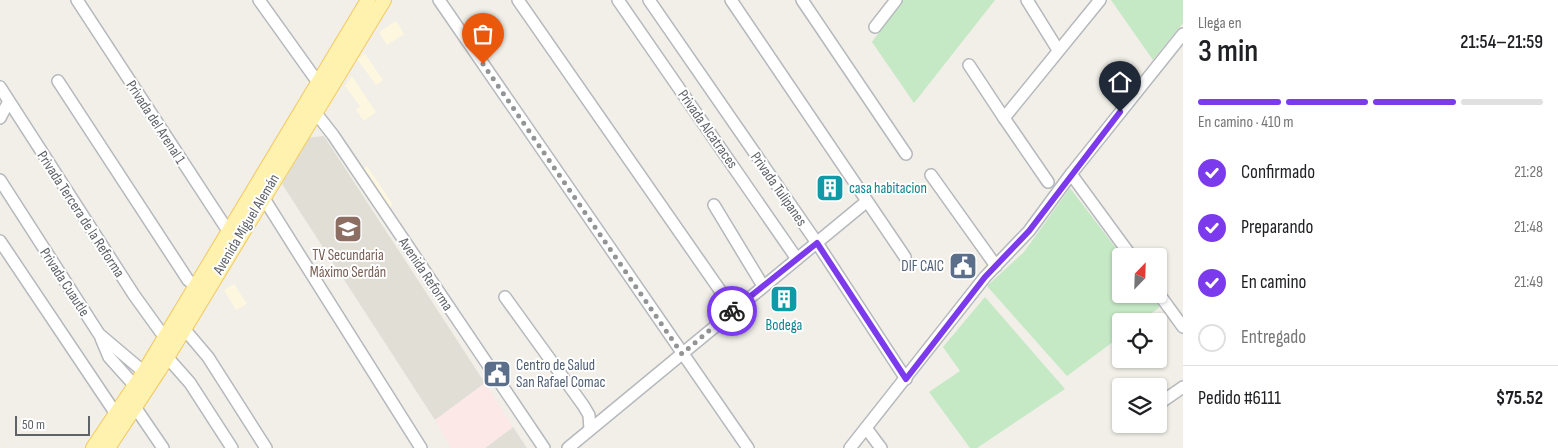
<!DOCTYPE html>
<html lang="es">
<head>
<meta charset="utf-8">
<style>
	:root { --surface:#fff; --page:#f2f2f2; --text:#202124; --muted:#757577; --line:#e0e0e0; --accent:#7c3aed }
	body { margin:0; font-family:"Sofia Sans Condensed",sans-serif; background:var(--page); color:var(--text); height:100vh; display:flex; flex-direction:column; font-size:19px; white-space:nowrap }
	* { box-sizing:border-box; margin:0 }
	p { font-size:16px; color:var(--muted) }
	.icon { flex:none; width:28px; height:28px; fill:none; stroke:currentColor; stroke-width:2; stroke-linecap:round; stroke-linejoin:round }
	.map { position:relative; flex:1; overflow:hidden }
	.details { display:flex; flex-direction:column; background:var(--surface); width:375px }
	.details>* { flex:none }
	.needle { width:32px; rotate:23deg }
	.fabs { position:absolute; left:1112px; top:248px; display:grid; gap:10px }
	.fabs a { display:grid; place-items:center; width:55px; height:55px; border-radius:5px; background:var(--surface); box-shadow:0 1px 4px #0004; font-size:25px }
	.scale { position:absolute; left:15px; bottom:12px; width:75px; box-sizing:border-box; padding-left:5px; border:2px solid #5f6368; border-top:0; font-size:14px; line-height:18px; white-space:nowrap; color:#5f6368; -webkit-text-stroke:4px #fff; paint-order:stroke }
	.pin { position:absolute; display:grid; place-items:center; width:42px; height:42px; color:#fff; margin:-51px -21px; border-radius:50% 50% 50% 0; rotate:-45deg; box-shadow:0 0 5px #0007 }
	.pin .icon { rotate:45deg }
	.courier { position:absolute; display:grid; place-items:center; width:50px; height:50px; margin:-25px; border:4px solid #7c3aed; border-radius:50%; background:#fff; color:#222; box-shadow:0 1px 6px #0007 }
	.summary em { font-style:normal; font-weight:600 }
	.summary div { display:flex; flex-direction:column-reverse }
	.summary { display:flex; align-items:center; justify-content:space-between; height:85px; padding:0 15px }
	h1 { font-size:32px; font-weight:600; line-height:38px }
	.bar { display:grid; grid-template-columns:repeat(4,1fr); gap:8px 5px; align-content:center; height:60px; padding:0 15px }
	.bar i { height:6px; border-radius:4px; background:var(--line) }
	.bar .active { background:var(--accent) }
	.bar p { grid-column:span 4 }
	.line { display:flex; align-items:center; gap:12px; padding:0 15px; border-top:1px solid var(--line) }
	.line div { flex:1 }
	ol { padding:0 15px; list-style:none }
	li { display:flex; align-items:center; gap:15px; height:55px }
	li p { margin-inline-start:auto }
	li .icon { padding:5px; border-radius:50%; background:var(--accent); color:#fff; stroke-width:4 }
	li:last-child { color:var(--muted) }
	li i { width:28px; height:28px; border:2px solid var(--line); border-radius:50% }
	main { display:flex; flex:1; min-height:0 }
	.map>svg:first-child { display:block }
</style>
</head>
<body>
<main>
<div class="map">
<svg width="1183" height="448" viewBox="0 0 1183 448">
	<rect width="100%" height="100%" fill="#f1efe8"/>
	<g fill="#fef7e0">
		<polygon points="396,21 404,34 387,45 379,32"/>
		<polygon points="365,54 383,80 376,85 357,59"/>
		<polygon points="352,76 376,112 364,121 356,110 360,106 345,86"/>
		<polygon points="367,166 393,205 387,209 361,170"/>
		<polygon points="234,284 247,304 236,310 224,290"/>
	</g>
	<g fill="#e1ded6">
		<polygon points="324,136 485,383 435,420 282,184 307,138"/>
		<polygon points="513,427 527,448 485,448"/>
	</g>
	<polygon fill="#fce8e6" points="485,383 513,427 485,448 451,448 435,420"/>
	<g fill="#c5e8c5">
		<polygon points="903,0 995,0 914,103 872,42"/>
		<polygon points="1111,0 1183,0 1183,23 1153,60"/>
		<polygon points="1070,188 1122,256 1121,294 1150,294 1160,307 1141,321 1121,321 1121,336 1067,376 987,286 1024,252"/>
		<polygon points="985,297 1065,389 977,448 970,448 929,392 960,371 943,347"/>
	</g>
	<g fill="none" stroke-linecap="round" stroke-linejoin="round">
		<defs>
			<g id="minor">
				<polyline points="77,0 232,237"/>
				<polyline points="259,0 322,88"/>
				<polyline points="439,0 748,448"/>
				<polyline points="518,0 733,309"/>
				<polyline points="618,0 797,259"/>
				<polyline points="649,0 817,243 906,379"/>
				<polyline points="731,0 905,257"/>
				<polyline points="802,0 906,154"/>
				<polyline points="1027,0 1058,50"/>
				<polyline points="875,27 896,0"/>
				<polyline points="969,65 1004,118 1100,0"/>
				<polyline points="58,81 188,280 202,291"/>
				<polyline points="0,87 134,295 165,338"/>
				<polyline points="311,107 333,135 544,448"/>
				<polyline points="0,118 8,103"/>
				<polyline points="1004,118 1048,182"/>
				<polyline points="1071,174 1131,256"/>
				<polyline points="931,175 996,266"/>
				<polyline points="0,180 99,334 144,372"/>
				<polyline points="263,197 421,448"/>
				<polyline points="714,205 763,286"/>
				<polyline points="0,241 116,414"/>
				<polyline points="1159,294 1183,327"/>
				<polyline points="505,297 583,405 589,415 590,429"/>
				<polyline points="180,324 208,357 266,448"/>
				<polyline points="101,338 109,357 135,386"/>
				<polyline points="167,357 190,383 232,448"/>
				<polyline points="1160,403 1183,387"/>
				<polyline points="135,407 163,448"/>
				<polyline points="866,428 881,448"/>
				<polyline points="568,448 866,202"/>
				<polyline points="850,448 985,277 1029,231 1071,174 1183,34"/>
			</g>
			<g id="major">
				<polyline points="93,448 144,372 368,0"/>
				<polyline points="108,448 160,369 384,0"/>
			</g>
		</defs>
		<use href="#minor" stroke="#b5b8bc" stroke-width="14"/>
		<use href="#major" stroke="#f2c960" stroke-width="16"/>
		<use href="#minor" stroke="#fff" stroke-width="11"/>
		<use href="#major" stroke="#fff2af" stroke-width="14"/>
	</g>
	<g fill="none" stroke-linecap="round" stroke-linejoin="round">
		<polyline stroke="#929495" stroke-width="5" stroke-dasharray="0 9" points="483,64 682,354 732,311"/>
		<polyline stroke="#7c3aed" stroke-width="6" points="732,311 817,243 906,379 985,277 1029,231 1120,112"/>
	</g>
	<defs>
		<symbol id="building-square" viewBox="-11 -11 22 22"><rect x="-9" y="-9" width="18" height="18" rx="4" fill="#0f9aa8" stroke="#fff"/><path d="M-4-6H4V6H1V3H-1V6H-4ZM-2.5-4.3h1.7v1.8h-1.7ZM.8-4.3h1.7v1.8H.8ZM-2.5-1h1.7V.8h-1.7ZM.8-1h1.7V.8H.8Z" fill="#fff"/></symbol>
		<symbol id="school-square" viewBox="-11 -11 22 22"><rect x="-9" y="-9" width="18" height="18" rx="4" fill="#8d6e63" stroke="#fff"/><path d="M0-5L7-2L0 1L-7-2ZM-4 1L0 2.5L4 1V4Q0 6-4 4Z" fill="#fff"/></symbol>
		<symbol id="civic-square" viewBox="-11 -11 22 22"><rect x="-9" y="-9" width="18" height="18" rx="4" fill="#5c6f8a" stroke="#fff"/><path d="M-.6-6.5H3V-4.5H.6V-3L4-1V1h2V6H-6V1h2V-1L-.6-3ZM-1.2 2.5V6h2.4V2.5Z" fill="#fff"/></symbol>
	</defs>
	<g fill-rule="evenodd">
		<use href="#building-square" x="814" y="172" width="32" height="32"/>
		<use href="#school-square" x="332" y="213" width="32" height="32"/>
		<use href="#civic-square" x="947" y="250" width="32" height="32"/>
		<use href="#building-square" x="768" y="283" width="32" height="32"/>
		<use href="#civic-square" x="481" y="358" width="32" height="32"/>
	</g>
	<g text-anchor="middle" stroke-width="4" stroke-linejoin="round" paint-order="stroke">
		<g font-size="15" fill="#5f6368" stroke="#fff">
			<text transform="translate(156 122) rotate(57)" y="5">Privada del Arenal 1</text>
			<text transform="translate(708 129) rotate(55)" y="5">Privada Alcatraces</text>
			<text transform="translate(779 189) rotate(55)" y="5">Privada Tulipanes</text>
			<text transform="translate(81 214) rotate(57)" y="5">Privada Tercera de la Reforma</text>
			<text transform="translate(246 224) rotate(-59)" y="5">Avenida Miguel Alemán</text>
			<text transform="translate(426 274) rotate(56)" y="5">Avenida Reforma</text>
			<text transform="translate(65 282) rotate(57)" y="5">Privada Cuautle</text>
		</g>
		<g font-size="15" fill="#0d838f" stroke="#fff" text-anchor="start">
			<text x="849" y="193">casa habitacion</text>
			<text x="784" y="330" text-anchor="middle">Bodega</text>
		</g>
		<g font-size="15" fill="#785e54" stroke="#fff">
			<text x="348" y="260">TV Secundaria<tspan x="348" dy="17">Máximo Serdán</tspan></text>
		</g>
		<g font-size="15" fill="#4e5e75" stroke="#fff" text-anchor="end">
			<text x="944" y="271">DIF CAIC</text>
			<text x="516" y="370" text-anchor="start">Centro de Salud<tspan x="516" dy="17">San Rafael Comac</tspan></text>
		</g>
	</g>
</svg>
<div class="fabs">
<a><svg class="needle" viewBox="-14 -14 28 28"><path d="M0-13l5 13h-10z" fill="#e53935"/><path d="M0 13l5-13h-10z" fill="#757577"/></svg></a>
<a><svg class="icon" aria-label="locate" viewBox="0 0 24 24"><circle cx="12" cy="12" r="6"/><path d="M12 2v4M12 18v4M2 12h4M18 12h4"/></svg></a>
<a><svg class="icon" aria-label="layers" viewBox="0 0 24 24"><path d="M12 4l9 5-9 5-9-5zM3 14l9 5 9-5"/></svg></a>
</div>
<div class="scale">50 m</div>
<div class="pin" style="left:483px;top:64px;background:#ea580c"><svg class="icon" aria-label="bag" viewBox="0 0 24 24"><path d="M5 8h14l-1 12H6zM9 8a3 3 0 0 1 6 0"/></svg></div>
<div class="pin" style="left:1120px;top:112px;background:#1f2937"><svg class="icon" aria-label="home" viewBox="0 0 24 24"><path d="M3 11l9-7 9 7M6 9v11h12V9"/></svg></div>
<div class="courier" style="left:732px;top:311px"><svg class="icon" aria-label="bike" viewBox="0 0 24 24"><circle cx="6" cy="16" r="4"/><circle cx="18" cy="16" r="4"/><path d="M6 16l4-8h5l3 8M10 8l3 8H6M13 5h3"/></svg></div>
</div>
<section class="details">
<div class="summary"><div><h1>3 min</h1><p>Llega en</p></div><em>21:54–21:59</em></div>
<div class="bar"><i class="active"></i><i class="active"></i><i class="active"></i><i></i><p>En camino · 410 m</p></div>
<ol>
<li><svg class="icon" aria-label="check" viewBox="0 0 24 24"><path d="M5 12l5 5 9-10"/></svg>Confirmado<p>21:28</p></li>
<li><svg class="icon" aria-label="check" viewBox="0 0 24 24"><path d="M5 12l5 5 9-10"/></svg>Preparando<p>21:48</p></li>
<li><svg class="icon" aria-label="check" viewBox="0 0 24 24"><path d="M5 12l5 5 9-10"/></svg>En camino<p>21:49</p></li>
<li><i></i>Entregado</li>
</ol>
<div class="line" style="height:65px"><div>Pedido #6111</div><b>$75.52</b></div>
</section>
</main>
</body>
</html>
